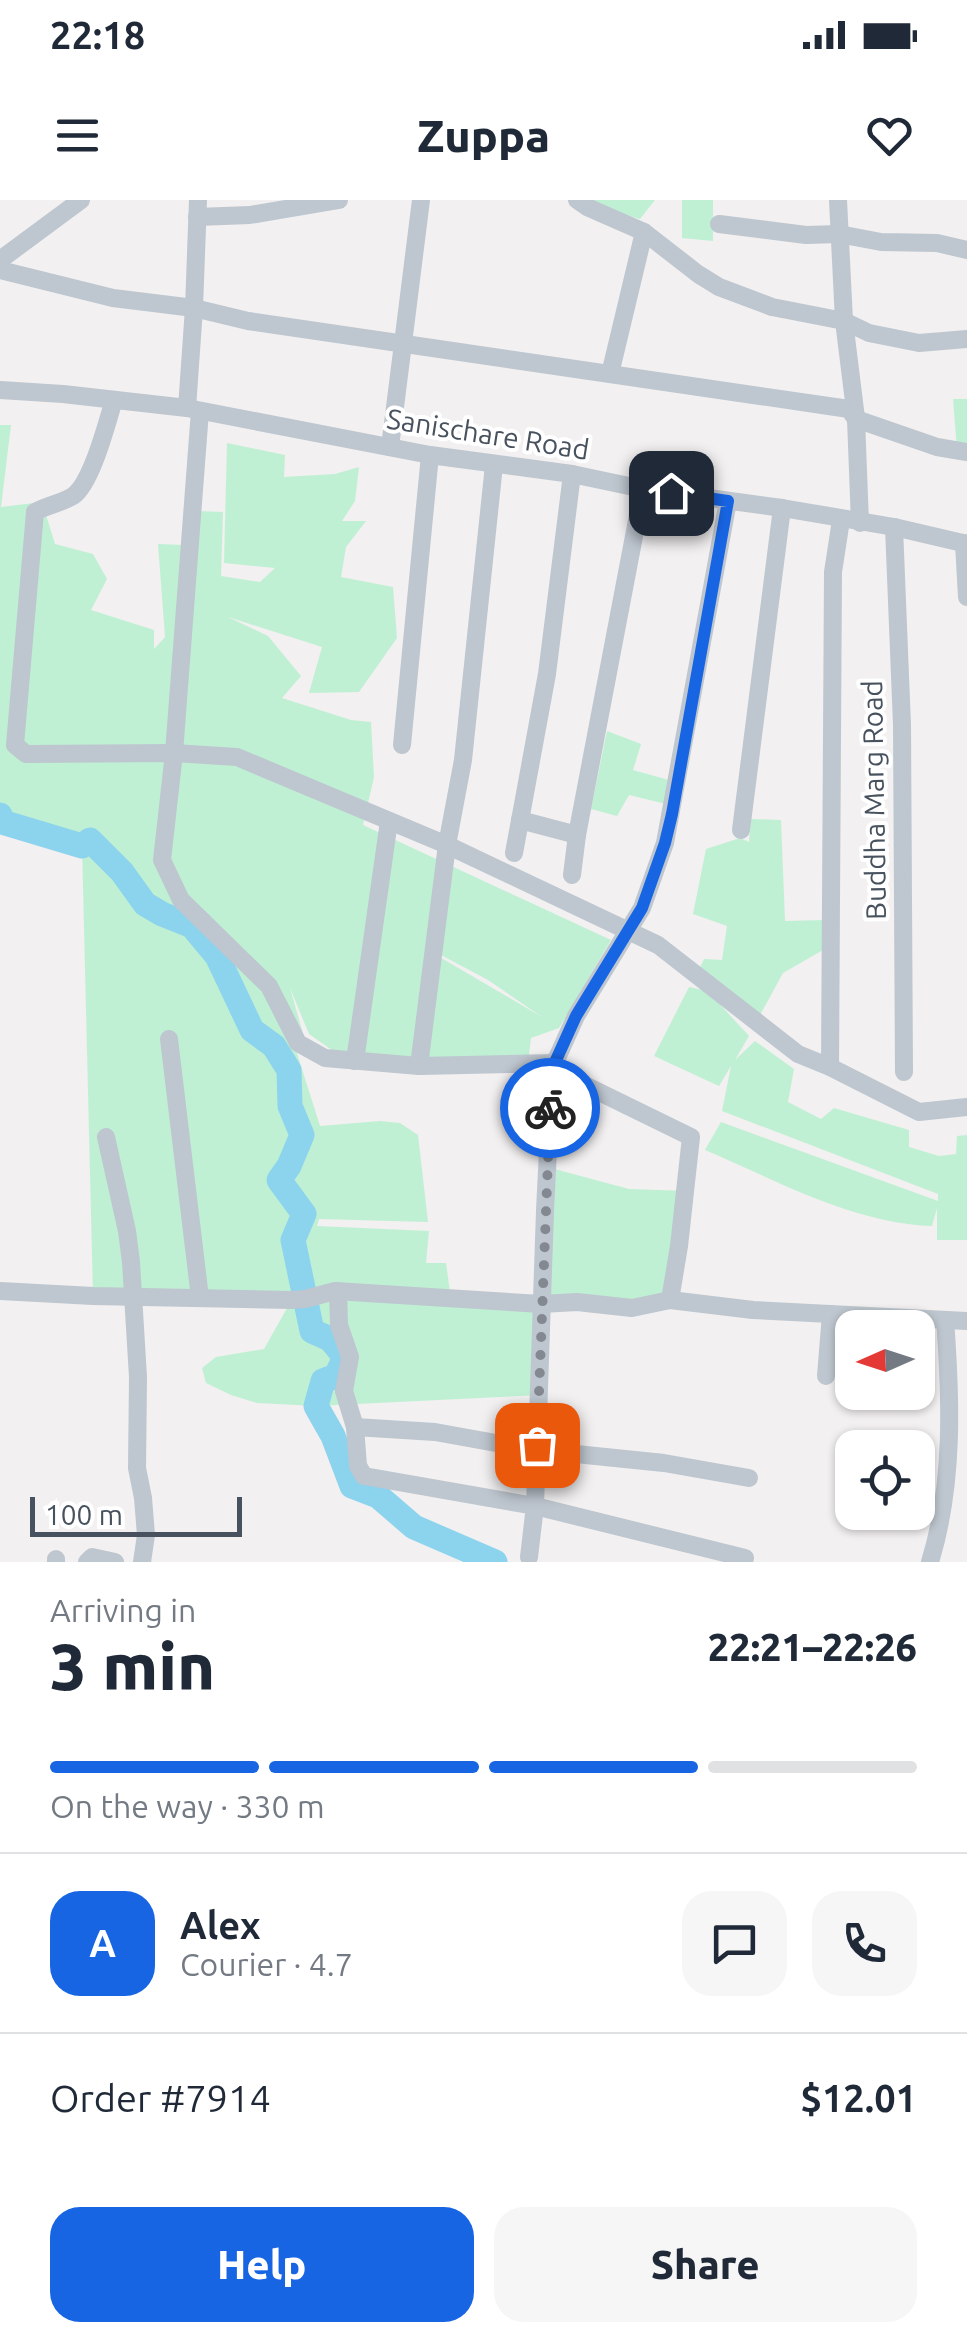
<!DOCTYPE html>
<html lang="en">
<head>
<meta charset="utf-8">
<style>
	:root { --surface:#fff; --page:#f6f6f7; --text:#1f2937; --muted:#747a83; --line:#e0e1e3; --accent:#1865e4 }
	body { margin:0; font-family:Ubuntu,sans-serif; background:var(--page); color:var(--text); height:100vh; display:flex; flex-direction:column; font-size:38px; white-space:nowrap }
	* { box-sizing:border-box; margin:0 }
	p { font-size:32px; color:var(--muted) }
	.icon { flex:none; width:55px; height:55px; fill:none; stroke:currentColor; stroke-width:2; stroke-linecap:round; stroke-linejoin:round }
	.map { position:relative; height:1362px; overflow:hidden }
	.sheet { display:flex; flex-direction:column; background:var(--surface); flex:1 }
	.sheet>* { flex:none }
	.needle { width:65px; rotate:267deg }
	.fabs { position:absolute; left:835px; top:1110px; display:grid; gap:20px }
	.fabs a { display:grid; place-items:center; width:100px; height:100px; border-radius:20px; background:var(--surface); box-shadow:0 2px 8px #0004; font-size:50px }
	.scale { position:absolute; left:30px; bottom:25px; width:212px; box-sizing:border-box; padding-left:10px; border:5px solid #48525e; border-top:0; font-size:28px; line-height:35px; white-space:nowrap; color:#48525e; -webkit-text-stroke:8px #fff; paint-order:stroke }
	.pin { position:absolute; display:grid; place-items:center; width:85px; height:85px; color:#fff; margin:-42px; border-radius:20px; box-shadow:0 5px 15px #0006 }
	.courier { position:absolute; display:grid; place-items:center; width:100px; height:100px; margin:-50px; border:8px solid #1865e4; border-radius:50%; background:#fff; color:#222; box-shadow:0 2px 12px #0007 }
	.overview em { font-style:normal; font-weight:800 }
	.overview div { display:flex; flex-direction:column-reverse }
	.overview { display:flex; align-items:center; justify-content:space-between; height:170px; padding:0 50px }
	h1 { font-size:65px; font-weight:800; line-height:75px }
	.bar { display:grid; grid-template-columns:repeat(4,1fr); gap:15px 10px; align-content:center; height:120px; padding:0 50px }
	.bar i { height:12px; border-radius:8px; background:var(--line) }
	.bar .active { background:var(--accent) }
	.bar p { grid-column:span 4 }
	.line { display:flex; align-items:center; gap:25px; padding:0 50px; border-top:2px solid var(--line) }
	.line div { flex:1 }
	.round { display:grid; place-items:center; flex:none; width:105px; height:105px; border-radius:30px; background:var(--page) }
	.cta { display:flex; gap:20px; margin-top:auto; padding:20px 50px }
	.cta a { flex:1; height:115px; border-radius:30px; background:var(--accent); color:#fff; font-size:40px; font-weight:800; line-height:115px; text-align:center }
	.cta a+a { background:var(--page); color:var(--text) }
	.status { display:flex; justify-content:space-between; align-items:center; height:70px; padding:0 50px; background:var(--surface); direction:ltr }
	.status svg { height:28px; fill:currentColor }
	header { display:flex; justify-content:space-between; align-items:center; height:130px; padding:0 50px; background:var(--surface); font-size:45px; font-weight:800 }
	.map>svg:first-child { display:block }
</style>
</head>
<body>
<div class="status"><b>22:18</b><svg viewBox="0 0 49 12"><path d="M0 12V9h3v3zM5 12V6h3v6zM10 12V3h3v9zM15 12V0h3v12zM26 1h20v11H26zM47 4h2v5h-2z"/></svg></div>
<header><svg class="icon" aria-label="menu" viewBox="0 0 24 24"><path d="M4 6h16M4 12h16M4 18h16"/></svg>Zuppa<svg class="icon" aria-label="heart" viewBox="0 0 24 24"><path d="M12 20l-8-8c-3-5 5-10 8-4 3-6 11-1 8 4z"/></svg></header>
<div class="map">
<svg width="967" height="1362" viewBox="0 0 967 1362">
	<rect width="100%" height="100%" fill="#f2f0f0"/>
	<g fill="#bff0d4" fill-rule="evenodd">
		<polygon points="591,0 655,0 640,19 605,9"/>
		<polygon points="682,0 713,0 713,41 682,38"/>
		<polygon points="953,199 967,199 967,252 957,250"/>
		<path d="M0 225H11L1 307 42 302 55 344 93 354 107 379 91 410 154 430V449L165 437 158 344 184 345 197 311 223 312 221 376 260 382 275 368 224 363 227 243 285 255 284 277 335 274 359 267 355 301 342 321H366L346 347 341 377 393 387 397 438 359 492 309 493 322 447 228 417 268 436 301 476 282 498 351 520 371 522 374 577 363 625 611 740 559 828 531 838 528 863 349 862 309 834 290 788 306 844 296 850 320 926 380 921 400 923 418 935 428 1022 319 1019 317 1026 429 1031 426 1063H446L451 1099 541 1104 547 967 629 989 686 991 670 1100 541 1104 539 1195 316 1206 257 1203 231 1195 206 1183 202 1168 216 1157 264 1149 291 1101 93 1096 82 646 0 624ZM439 754 488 780 542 817 438 756Z"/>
		<polygon points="607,531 641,544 633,570 676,582 666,604 629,595 617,616 591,609"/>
		<path d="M751 619 781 620 785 721 824 720 823 750 783 773 753 828 716 800 749 836 735 860 755 841 794 869 788 902 821 919 834 908 909 930V947L939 956 956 954 957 936 967 935V1040H937V1008L932 1026C852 1023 778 981 705 950L721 922 938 1001V994L722 911 731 866 719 886 654 856 689 787 703 790 694 781 704 759 722 760 727 726 693 714 706 649 740 638 749 642Z"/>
	</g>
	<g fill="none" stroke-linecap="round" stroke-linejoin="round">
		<polyline stroke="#8cd3ed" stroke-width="25" points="0,615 2,622 82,646 90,640 122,672 145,704 162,714 192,726 217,756 252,830 274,846 289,870 290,906 302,935 289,966 279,980 304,1014 293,1040 312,1131 330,1139 345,1157 336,1176 323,1181 316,1206 333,1236 352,1286 378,1296 414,1327 495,1362"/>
		<g stroke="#bec6cf" stroke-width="18">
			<polyline points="577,0 587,7 644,32 698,74 719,87 772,107 844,121 869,133 919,143 967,139"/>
			<polyline points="838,0 844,121 856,218"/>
			<polyline points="197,17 250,15 339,0"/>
			<polyline points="719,24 806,35 839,34 881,42 937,43 967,50"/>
			<polyline points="0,60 81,0"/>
			<polyline points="0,70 113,98 194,108 248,121 849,209 856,219"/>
			<polyline points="610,174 644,32"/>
			<polyline points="0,190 63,194 187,208 430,255 572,274 643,289 782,308 894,327 967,344"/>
			<path d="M114 200C107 222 92 283 73 296 62 303 47 305 35 312L15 545 26 554 174 553 237 557 447 645 658 745 798 854 830 867 919 912 967 907"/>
			<polyline points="187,208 194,108 198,0"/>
			<polyline points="200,211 174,553 162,660 181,700 269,786 298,843 325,858 419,866 555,863"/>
			<polyline points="390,247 421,0"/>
			<polyline points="860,323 856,219 937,247 967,252"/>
			<polyline points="894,327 902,525 904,872"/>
			<polyline points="964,343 967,397"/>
			<polyline points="402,545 430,255"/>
			<polyline points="520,620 577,635"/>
			<polyline points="741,630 782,308"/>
			<polyline points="514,653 547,474 572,274"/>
			<polyline points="572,675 577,635 643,289"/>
			<polyline points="169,839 200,1098"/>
			<polyline points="355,861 389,621"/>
			<polyline points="419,866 447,645 463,560 494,265"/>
			<polyline points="830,867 833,372 841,320"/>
			<polyline points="552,869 691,937 679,1046 670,1100"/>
			<polyline points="106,937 127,1031 131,1062 138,1177 137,1268 143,1298 146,1335 142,1362"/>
			<polyline points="0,1091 93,1096 291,1100 305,1099 335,1091 541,1104 577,1102 632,1108 670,1100 753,1110 967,1121"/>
			<polyline points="338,1091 339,1125 350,1157 344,1191 355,1227 358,1266 364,1276 535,1306 745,1358"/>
			<polyline points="826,1176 831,1114"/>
			<polyline points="355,1227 435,1232 507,1245 537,1245"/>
			<polyline points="537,1250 664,1263 749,1278"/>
			<polyline points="529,1357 535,1306 545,1011 552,869 576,816 642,708 665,643 728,301"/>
			<polyline points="56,1359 56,1362"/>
			<polyline points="87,1362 92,1357 115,1362"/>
			<path d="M930 1362C954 1284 951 1200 945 1120"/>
		</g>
	</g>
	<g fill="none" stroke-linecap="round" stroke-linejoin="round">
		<polyline stroke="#848991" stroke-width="10" stroke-dasharray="0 18" points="537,1245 550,908"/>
		<polyline stroke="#1865e4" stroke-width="12" points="550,908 552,869 576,816 642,708 665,643 672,614 728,301 671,293"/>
	</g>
	<g text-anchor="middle" stroke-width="8" stroke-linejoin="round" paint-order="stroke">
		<g font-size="28" fill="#48525e" stroke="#fff">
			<text transform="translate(488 234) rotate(9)" y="10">Sanischare Road</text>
			<text transform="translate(874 600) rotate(-91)" y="10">Buddha Marg Road</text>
		</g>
	</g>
</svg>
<div class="fabs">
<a><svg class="needle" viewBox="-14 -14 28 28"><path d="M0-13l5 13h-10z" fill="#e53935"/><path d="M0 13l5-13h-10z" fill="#747a83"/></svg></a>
<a><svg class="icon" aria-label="locate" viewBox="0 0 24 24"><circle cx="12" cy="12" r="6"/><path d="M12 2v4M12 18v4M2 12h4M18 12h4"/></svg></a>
</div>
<div class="scale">100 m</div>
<div class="pin" style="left:537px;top:1245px;background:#ea580c"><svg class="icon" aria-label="bag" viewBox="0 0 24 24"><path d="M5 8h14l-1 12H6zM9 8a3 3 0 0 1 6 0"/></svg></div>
<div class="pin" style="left:671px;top:293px;background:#1f2937"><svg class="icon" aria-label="home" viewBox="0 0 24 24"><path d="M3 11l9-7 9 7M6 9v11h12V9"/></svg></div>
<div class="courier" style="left:550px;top:908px"><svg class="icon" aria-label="bike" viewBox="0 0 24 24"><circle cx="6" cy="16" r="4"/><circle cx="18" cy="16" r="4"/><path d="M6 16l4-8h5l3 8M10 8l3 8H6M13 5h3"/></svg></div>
</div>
<section class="sheet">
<div class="overview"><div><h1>3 min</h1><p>Arriving in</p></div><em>22:21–22:26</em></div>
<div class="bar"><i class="active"></i><i class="active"></i><i class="active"></i><i></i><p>On the way · 330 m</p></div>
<div class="line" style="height:180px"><b class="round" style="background:var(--accent);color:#fff">A</b><div><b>Alex</b><p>Courier · 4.7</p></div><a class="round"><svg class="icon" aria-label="chat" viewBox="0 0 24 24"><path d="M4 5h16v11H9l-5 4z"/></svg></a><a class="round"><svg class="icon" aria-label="phone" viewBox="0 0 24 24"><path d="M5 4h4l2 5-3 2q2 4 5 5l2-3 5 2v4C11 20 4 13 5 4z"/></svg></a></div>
<div class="line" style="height:130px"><div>Order #7914</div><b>$12.01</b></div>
<div class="cta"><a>Help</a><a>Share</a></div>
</section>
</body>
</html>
